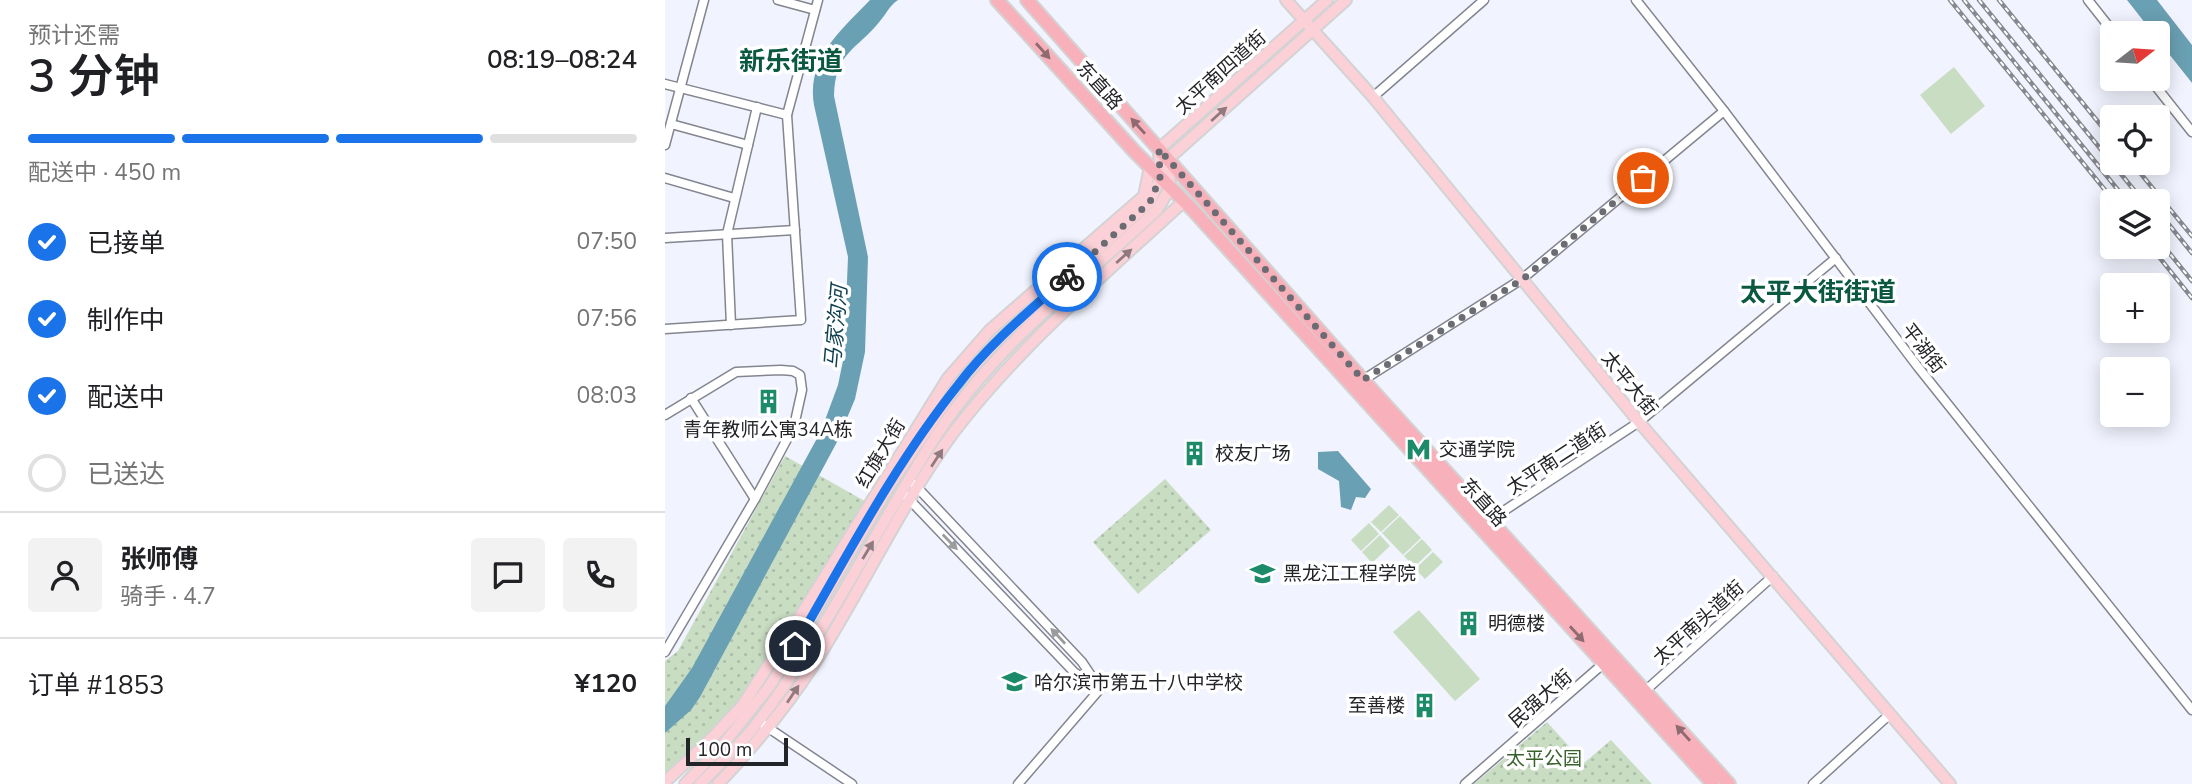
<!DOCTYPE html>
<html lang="zh">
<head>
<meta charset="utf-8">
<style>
	:root { --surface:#fff; --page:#f2f2f2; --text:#202124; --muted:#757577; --line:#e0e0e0; --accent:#1a73e8 }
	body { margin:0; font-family:"Nunito Sans","Noto Sans SC",sans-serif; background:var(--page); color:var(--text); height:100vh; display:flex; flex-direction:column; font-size:26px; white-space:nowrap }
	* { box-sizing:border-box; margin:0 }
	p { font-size:23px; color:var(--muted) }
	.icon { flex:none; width:38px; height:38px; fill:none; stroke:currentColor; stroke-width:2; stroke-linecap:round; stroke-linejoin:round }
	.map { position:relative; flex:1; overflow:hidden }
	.side { display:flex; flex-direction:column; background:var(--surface); width:665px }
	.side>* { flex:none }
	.needle { width:46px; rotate:73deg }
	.tools { position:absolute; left:1435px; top:21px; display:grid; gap:14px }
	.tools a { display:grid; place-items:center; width:70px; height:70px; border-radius:7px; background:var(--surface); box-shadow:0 4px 18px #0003; font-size:35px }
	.scale { position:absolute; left:21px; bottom:18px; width:102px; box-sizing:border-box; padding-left:7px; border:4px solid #232428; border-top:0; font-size:19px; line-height:24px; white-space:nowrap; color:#232428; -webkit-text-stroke:5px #fff; paint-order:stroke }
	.pin { position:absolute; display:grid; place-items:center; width:60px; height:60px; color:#fff; margin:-30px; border:4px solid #fff; border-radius:50%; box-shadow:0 2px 7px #0007 }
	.courier { position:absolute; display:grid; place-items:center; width:70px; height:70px; margin:-35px; border:5px solid #1a73e8; border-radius:50%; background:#fff; color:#222; box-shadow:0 2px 9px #0007 }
	.head em { font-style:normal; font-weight:600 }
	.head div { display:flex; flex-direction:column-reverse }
	.head { display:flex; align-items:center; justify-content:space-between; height:119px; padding:0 28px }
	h1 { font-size:46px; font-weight:600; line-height:52px }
	.bar { display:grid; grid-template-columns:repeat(4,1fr); gap:10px 7px; align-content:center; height:84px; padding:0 28px }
	.bar i { height:9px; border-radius:5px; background:var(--line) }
	.bar .active { background:var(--accent) }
	.bar p { grid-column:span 4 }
	.line { display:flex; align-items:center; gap:18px; padding:0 28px; border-top:2px solid var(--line) }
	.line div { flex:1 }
	.round { display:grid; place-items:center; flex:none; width:74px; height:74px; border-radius:7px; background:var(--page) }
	ol { padding:0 28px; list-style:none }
	li { display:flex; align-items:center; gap:21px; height:77px }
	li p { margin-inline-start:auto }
	li .icon { padding:7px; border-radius:50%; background:var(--accent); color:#fff; stroke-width:4 }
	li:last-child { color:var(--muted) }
	li i { width:38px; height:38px; border:4px solid var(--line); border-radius:50% }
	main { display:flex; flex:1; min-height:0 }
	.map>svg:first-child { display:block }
</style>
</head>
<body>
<main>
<section class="side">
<div class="head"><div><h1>3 分钟</h1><p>预计还需</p></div><em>08:19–08:24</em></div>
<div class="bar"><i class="active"></i><i class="active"></i><i class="active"></i><i></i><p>配送中 · 450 m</p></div>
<ol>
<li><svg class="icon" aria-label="check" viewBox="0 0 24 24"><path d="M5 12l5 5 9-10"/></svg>已接单<p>07:50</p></li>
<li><svg class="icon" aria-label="check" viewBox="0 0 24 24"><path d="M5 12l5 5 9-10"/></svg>制作中<p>07:56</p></li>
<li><svg class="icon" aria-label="check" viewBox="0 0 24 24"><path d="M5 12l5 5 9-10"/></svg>配送中<p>08:03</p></li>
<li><i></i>已送达</li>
</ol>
<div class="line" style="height:126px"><a class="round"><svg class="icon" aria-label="person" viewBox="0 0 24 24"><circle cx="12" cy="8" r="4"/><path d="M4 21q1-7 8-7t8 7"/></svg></a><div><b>张师傅</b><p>骑手 · 4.7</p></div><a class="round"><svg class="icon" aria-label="chat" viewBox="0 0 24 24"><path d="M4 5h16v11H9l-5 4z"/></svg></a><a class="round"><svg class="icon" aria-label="phone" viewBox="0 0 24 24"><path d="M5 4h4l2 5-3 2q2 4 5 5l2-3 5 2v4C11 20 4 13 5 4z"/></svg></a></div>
<div class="line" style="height:91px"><div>订单 #1853</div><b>¥120</b></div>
</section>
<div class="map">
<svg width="1527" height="784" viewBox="0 0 1527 784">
	<defs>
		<pattern id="park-dots" width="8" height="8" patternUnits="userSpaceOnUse" patternTransform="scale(1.75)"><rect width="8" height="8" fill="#c9ddc3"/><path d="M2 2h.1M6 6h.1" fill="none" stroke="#acbea8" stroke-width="1.8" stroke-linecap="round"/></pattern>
	</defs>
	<rect width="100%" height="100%" fill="#f1f3fe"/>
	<g fill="#c9ddc3">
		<polygon points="1289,67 1320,106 1286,134 1255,95"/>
		<polygon points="724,505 734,515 716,532 706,522"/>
		<polygon points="735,516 756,538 738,555 717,533"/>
		<polygon points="704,523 714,534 696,551 686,540"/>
		<polygon points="715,535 725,546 707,563 697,552"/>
		<polygon points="757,539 767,550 749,567 739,556"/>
		<polygon points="768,552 778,562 760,579 750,569"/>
		<polygon points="754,610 815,679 790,701 728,632"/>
	</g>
	<g fill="url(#park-dots)">
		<polygon points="120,456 205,504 74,707 0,784 0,661 13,651"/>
		<polygon points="500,479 546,530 473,594 428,542"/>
		<polygon points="882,722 919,763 946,740 987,784 809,784"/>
	</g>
	<g fill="#6aa0b3">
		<path d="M205 0H233C224 6 222 13 215 21 192 50 170 52 169 96L203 257 200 352 190 399 172 442 35 697 26 710 0 733V706L27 668 156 431 173 385 179 356 183 257 149 105C141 59 177 29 205 0Z"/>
		<polygon points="1462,0 1492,0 1527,45 1527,83 1493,40 1493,33 1488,33"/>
		<polygon points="673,451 706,489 700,498 691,497 686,510 676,507 674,481 653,469 653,452"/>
	</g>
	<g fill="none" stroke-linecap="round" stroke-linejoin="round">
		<defs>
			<g id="minor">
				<polyline points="113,0 150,10"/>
				<polyline points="971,0 1059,111 1253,367 1527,710"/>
				<polyline points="1423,0 1449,33"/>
				<polyline points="1485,79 1527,132"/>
				<polyline points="0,84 122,115"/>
				<polyline points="708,97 819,0"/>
				<polyline points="6,124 83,145"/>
				<polyline points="0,145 39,0"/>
				<polyline points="0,178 69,198"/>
				<polyline points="0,238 130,230"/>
				<polyline points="66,325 62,234 92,107"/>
				<polyline points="0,329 136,320 122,115 153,0"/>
				<polyline points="698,380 857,279 1059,111"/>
				<polyline points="26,398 90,499"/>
				<polyline points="0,415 71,372 116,370 128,371 135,375 137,390 129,426 90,499 0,652"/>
				<polyline points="249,484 417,662 435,689"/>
				<polyline points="241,496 409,672 432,687"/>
				<polyline points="825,520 974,422 1171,258"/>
				<polyline points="980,691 1108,576"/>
				<polyline points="99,725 187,784"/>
				<polyline points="353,784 435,689"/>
				<polyline points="800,784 939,663"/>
				<polyline points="1148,784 1225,714"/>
			</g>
			<g id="major">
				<polyline points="621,0 708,97 974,422 1285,784"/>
				<polyline points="0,782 47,738 77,706 133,620 283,378 325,330 479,196 485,167"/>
				<polyline points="20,784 60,742 104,687 130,646 225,485 293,384 335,338 485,202 495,178 494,149 662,0"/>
				<path d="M35 784C55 764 76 744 93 722 162 632 211 528 273 433 330 346 417 280 492 210L505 188 503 159 681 0"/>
				<path d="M53 784C89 746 121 708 149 664 197 589 235 506 288 433 354 346 439 275 519 201"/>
			</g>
			<g id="highway">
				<polyline points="332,0 470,152 527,209 1048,784"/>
				<polyline points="362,0 698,380 1064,784"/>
			</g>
		</defs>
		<use href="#minor" stroke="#83858f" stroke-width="11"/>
		<use href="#major" stroke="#d3d3d4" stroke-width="14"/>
		<use href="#highway" stroke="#d3d3d4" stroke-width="16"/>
		<use href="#minor" stroke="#fff" stroke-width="8"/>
		<use href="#major" stroke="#fbd0d6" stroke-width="10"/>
		<use href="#highway" stroke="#f8b1ba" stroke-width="12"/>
		<defs>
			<g id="rail">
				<polyline points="1285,0 1449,201"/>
				<polyline points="1299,0 1462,201"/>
				<polyline points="1314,0 1478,201"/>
				<polyline points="1334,0 1447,139"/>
				<polyline points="1467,163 1527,236"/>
				<polyline points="1493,211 1527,253"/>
				<polyline points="1493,239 1527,281"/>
				<polyline points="1486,247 1527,298"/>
			</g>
		</defs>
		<use href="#rail" stroke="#878990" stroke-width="4.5"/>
		<use href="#rail" stroke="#fff" stroke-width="2" stroke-dasharray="5" stroke-linecap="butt"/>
	</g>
	<defs><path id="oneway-solid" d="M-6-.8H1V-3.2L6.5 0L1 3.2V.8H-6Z" transform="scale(1.75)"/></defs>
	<g fill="#8e6a71">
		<use href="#oneway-solid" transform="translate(378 51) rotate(48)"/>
		<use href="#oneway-solid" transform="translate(473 126) rotate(-132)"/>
		<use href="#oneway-solid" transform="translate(912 634) rotate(48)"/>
		<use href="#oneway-solid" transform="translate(1018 733) rotate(-132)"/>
	</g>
	<g fill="#8f7a7f">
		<use href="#oneway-solid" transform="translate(554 114) rotate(-42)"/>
		<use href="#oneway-solid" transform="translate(459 256) rotate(-42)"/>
		<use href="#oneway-solid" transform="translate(272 458) rotate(-57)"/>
		<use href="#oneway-solid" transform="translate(203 550) rotate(-59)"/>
		<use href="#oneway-solid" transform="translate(128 694) rotate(-56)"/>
	</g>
	<g fill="#9c9c9e">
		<use href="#oneway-solid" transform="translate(285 542) rotate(46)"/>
		<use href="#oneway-solid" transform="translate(393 636) rotate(-133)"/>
	</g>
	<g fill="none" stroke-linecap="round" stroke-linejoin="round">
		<polyline stroke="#6b6c73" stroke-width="7" stroke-dasharray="0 12.6" points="402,277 485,202 495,178 494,149 698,380 858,279 978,178"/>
		<path stroke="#1a73e8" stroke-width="9" d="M130 646C181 558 229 465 293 385 324 344 364 311 402 277"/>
	</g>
	<defs>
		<symbol id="building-bare" viewBox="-9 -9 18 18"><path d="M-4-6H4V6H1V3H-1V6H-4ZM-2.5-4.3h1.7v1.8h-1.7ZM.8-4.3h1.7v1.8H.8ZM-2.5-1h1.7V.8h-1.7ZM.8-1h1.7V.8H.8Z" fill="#1d8a69" stroke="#fff" stroke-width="2.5" paint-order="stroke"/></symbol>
		<symbol id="metro-bare" viewBox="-9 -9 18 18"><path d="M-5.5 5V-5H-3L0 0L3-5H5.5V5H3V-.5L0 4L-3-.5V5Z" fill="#1d8a69" stroke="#fff" stroke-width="2.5" paint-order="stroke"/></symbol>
		<symbol id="university-bare" viewBox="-9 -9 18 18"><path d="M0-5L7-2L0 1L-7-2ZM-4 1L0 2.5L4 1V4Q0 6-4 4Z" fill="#1d8a69" stroke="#fff" stroke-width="2.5" paint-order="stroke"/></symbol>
		<symbol id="school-bare" viewBox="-9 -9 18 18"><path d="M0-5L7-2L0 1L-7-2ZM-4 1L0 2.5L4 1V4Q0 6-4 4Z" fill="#1d8a69" stroke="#fff" stroke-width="2.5" paint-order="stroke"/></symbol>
	</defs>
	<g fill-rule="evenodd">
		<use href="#building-bare" x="86" y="384" width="35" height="35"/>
		<use href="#metro-bare" x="736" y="432" width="35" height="35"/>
		<use href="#building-bare" x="512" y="436" width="35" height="35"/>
		<use href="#university-bare" x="580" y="556" width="35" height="35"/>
		<use href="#building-bare" x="786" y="606" width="35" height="35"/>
		<use href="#school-bare" x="332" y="664" width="35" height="35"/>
		<use href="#building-bare" x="742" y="688" width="35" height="35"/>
	</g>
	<g text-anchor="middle" stroke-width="7" stroke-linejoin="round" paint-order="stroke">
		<g font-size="19" fill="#232428" stroke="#fff">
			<text transform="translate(555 72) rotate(-42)" y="7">太平南四道街</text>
			<text transform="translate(435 85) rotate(48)" y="7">东直路</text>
			<text transform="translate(1259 348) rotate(52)" y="7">平湖街</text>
			<text transform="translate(965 383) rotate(51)" y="7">太平大街</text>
			<text transform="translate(215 453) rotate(-59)" y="7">红旗大街</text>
			<text transform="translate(891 458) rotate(-33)" y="7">太平南二道街</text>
			<text transform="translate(819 502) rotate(48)" y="7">东直路</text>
			<text transform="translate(1033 622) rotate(-42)" y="7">太平南头道街</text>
			<text transform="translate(875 698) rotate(-41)" y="7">民强大街</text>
		</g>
		<g font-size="19" fill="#232428" stroke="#fff" text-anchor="start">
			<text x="103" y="436" text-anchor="middle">青年教师公寓34A栋</text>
			<text x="774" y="456">交通学院</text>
			<text x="550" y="460">校友广场</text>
			<text x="618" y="580">黑龙江工程学院</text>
			<text x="823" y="630">明德楼</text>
			<text x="369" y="689">哈尔滨市第五十八中学校</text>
			<text x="740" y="712" text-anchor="end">至善楼</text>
		</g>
		<g font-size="19" fill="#39612c" stroke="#fff">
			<text x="879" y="765">太平公园</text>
		</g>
		<g font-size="21" font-style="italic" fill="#124251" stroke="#fff">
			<text transform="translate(171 327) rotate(-85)" y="7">马家沟河</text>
		</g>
		<g font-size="26" font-weight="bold" fill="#0b5841" stroke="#fff">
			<text x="126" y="70">新乐街道</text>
			<text x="1153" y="301">太平大街街道</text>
		</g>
	</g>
</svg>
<div class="tools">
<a><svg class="needle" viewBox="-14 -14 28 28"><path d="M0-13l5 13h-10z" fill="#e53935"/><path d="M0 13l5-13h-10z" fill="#757577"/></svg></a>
<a><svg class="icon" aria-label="locate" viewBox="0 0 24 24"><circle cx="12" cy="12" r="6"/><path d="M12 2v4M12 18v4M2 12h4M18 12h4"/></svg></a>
<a><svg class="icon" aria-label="layers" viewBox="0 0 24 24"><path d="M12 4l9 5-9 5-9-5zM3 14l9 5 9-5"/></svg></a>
<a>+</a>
<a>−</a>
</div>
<div class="scale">100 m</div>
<div class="pin" style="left:978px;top:178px;background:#ea580c"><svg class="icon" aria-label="bag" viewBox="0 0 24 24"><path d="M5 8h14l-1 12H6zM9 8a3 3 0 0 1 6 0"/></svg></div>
<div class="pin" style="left:130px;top:646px;background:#1f2937"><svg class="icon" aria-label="home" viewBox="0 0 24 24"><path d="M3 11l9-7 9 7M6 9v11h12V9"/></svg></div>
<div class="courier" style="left:402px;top:277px"><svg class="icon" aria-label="bike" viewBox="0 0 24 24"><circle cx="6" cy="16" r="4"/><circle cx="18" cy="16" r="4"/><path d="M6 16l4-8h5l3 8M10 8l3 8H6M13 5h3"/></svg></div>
</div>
</main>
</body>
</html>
